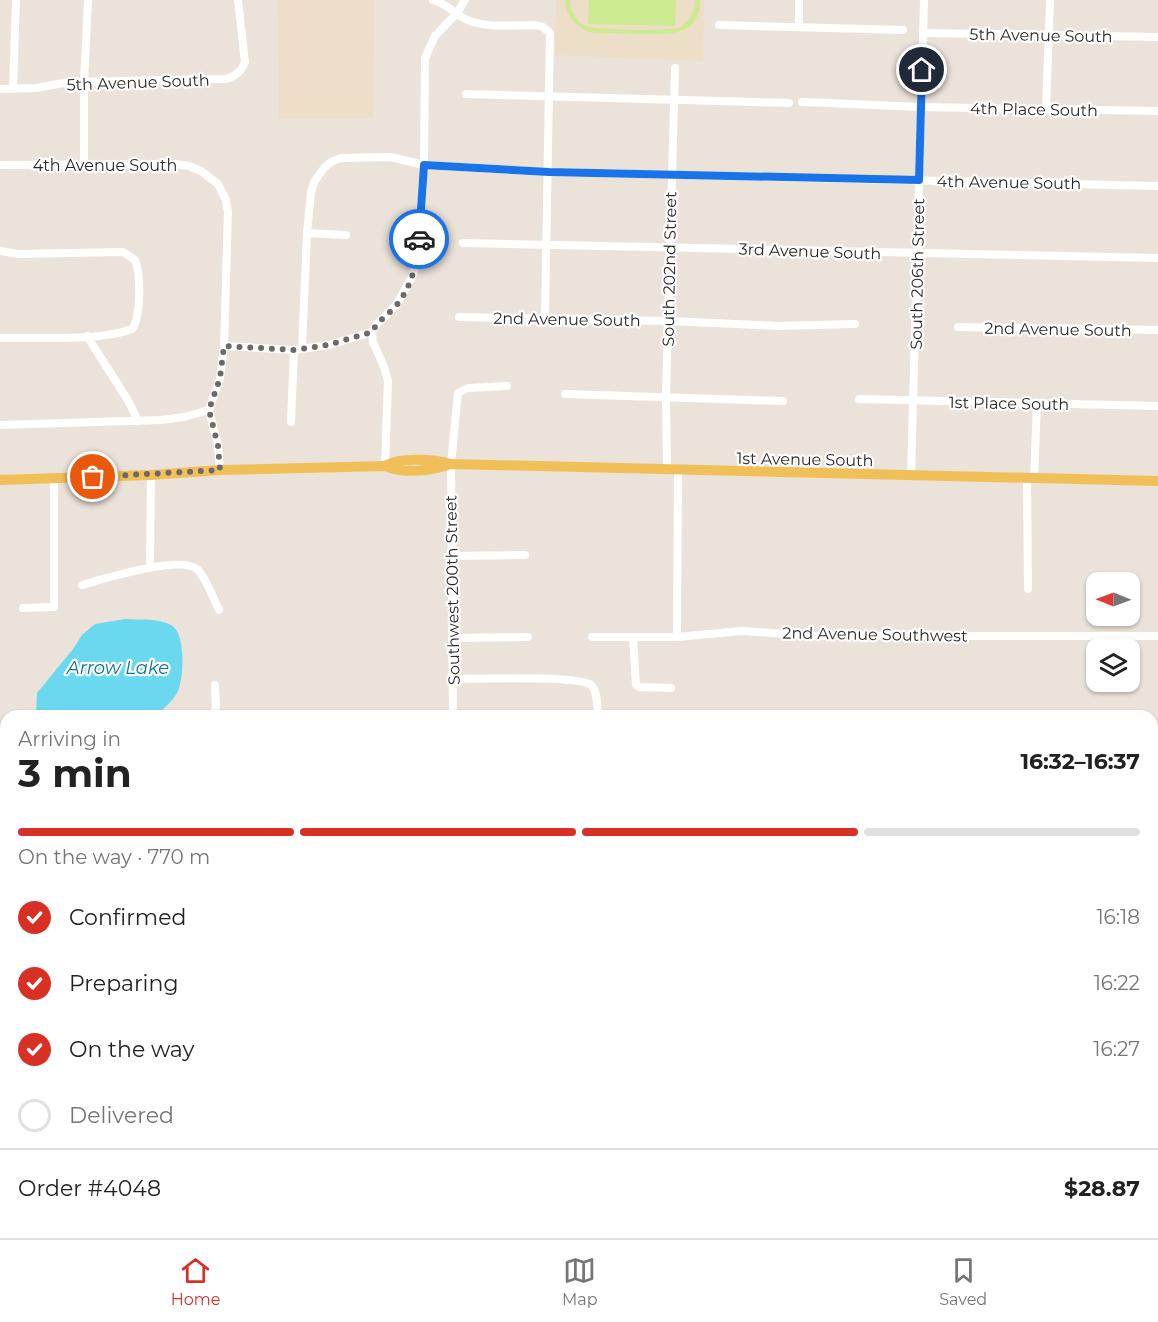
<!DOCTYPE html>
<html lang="en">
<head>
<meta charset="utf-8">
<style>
	:root { --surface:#fff; --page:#f2f2f2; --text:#222; --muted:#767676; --line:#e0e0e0; --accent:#d93025 }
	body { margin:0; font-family:Montserrat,sans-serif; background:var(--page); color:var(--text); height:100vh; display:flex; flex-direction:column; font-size:22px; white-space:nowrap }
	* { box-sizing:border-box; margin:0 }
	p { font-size:20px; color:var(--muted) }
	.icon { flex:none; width:33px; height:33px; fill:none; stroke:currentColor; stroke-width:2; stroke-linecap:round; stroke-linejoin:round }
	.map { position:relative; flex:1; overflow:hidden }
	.panel { position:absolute; left:0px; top:710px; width:1158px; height:530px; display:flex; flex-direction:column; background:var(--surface); border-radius:18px 18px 0 0; box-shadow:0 2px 4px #0004 }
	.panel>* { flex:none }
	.needle { width:39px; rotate:271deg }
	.fabs { position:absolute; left:1086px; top:572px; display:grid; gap:12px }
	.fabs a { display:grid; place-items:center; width:54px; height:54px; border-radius:12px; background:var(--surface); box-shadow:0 2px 4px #0004; font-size:30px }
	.pin { position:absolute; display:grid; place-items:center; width:51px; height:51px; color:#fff; margin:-26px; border:3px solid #fff; border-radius:50%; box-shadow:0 2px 6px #0007 }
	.courier { position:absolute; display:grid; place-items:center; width:60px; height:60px; margin:-30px; border:4px solid #1a73e8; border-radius:50%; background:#fff; color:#222; box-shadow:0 2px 8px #0007 }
	.summary em { font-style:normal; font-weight:700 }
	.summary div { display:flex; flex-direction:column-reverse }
	.summary { display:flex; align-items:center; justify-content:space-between; height:102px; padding:0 18px }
	h1 { font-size:39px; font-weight:700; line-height:45px }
	.bar { display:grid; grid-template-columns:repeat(4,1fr); gap:9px 6px; align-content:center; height:72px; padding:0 18px }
	.bar i { height:8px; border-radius:4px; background:var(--line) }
	.bar .current { background:var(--accent) }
	.bar p { grid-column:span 4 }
	.line { display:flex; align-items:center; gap:15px; padding:0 18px; border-top:2px solid var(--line) }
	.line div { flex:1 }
	ol { padding:0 18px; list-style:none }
	li { display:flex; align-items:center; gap:18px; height:66px }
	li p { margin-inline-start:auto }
	li .icon { padding:6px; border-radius:50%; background:var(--accent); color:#fff; stroke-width:4 }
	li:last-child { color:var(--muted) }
	li i { width:33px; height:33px; border:3px solid var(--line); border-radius:50% }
	.tabs { display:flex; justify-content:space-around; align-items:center; height:84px; border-top:2px solid var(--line); background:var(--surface); font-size:16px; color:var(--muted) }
	.tabs a { display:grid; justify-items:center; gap:3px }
	.tabs .current { color:var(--accent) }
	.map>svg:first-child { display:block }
</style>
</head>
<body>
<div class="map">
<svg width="1158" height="1238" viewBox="0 0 1158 1238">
	<rect width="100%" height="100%" fill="#ebe2d9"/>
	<g fill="#eddec8">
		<polygon points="278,0 375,0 373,118 279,119"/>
		<polygon points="556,0 704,0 703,61 555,55"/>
	</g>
	<g fill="#ccea90">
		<path d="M565 0H570C570 11 576 22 586 26 596 30 671 32 680 27 690 21 695 11 695 0H700C700 39 664 34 636 34 620 33 604 34 589 32 575 26 566 16 565 0Z"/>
		<polygon points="589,0 676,0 675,26 588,24"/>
	</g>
	<path fill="#6ad8ef" d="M125 619C139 620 158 618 171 625 186 633 184 677 178 691 174 700 164 708 157 715H36L37 693 73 649 82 635 95 624Z"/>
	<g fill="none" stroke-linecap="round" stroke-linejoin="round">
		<g stroke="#fff" stroke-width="8">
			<path d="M433 0C448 4 456 16 470 21 489 28 516 25 536 25L543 27 550 33 545 318"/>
			<polyline points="719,25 903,30"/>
			<polyline points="799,27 799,0"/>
			<polyline points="923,33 1158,37"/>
			<path d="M0 89 36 88 69 82 226 79C236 76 242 71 245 62L238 0"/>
			<polyline points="13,89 16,0"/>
			<polyline points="466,94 789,103"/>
			<polyline points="802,102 921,107 1158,111"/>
			<polyline points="1046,109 1050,0"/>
			<polyline points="0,165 176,164 189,166 201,171 218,184 226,200 228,212 224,346 220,378 209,410 218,446 220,470"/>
			<polyline points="84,166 84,82 88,0"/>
			<polyline points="307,233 346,235"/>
			<polyline points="463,243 1158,258"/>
			<path d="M0 251 18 254 123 252 135 260C141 274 141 317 132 329 97 342 38 337 0 338"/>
			<polyline points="459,317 668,321 778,326 855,324"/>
			<polyline points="958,327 1158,330"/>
			<polyline points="87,336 129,402 138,421"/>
			<polyline points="224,346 294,350 329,345 372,332"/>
			<polyline points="302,349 307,233 311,192 314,182 324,168 331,162 341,158 391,157 424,165 549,172 1158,186"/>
			<polyline points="565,394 783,401"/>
			<polyline points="859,399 1158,406"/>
			<polyline points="291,422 294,350"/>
			<polyline points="0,425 161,420 184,417 209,410"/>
			<polyline points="385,466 388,381 384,367 373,342 372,332 377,324 397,304 414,273 420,231 424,165 425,58 435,36 457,13 465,0"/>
			<polyline points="667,470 666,396 675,68"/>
			<polyline points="911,476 924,0"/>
			<polyline points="1027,478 1028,589"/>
			<polyline points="1034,479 1037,404"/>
			<polyline points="451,556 525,555"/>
			<polyline points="150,567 151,475"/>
			<path d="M82 585C103 579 180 555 197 569 205 576 214 600 219 610"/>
			<polyline points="23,608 54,607 54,479"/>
			<polyline points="592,637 677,637 742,631 817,636 1158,636"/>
			<polyline points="633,637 636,685 639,687 671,688"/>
			<polyline points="677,637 678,471"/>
			<polyline points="452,638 528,637"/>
			<path d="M453 679C474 679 579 675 591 685 598 691 597 707 598 716"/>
			<polyline points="213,716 216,707 215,685"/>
			<polyline points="453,716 451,464 458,393 468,388 507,386"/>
			<polyline points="0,748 6,758"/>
			<polyline points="1152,793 1158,793"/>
			<polyline points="0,827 6,827"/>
			<polyline points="1152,1054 1158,1063"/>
			<polyline points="0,1138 6,1143"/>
			<polyline points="72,1233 77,1238"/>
			<polyline points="897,1233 898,1238"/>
			<polyline points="1015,1233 1017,1238"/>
			<polyline points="1094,1233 1094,1238"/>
			<polyline points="431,1236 432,1233"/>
			<polyline points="958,1238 959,1233"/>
		</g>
		<g stroke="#f1bf58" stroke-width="10">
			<path d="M385 466C399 457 434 459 451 464L1158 481"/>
			<path d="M0 480 151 475 220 470 385 466C403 474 432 471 450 464"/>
		</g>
	</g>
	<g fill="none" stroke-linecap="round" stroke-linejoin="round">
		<path stroke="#6c6966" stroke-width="6" stroke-dasharray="0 10.8" d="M93 477 220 470 218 446 209 410 220 378 224 346 294 350 328 345 372 332C377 322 386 316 394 308 412 288 416 265 419 239"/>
		<polyline stroke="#1a73e8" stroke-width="8" points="419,239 424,165 549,172 919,180 922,70"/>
	</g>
	<g text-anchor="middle" stroke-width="4.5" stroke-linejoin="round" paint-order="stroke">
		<g font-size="16" fill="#282828" stroke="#fff">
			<text transform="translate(1041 35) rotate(1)" y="6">5th Avenue South</text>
			<text transform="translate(138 82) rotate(-2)" y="6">5th Avenue South</text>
			<text transform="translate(1034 109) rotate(1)" y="6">4th Place South</text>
			<text x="105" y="171">4th Avenue South</text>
			<text transform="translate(1009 182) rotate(1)" y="6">4th Avenue South</text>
			<text transform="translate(810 251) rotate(2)" y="6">3rd Avenue South</text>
			<text transform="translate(669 269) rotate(-89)" y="6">South 202nd Street</text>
			<text transform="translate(917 274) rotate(-89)" y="6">South 206th Street</text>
			<text transform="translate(567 319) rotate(1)" y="6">2nd Avenue South</text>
			<text transform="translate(1058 329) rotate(1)" y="6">2nd Avenue South</text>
			<text transform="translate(1009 403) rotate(1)" y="6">1st Place South</text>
			<text transform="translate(805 459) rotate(1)" y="6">1st Avenue South</text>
			<text transform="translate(452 590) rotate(-91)" y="6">Southwest 200th Street</text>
			<text transform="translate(875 634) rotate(1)" y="6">2nd Avenue Southwest</text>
		</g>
		<g font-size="18" font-style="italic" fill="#0c7598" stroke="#fff">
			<text x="118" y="674">Arrow Lake</text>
		</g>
	</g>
</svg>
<div class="fabs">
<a><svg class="needle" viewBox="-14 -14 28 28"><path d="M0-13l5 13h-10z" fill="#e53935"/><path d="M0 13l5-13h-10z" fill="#767676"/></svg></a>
<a><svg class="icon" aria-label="layers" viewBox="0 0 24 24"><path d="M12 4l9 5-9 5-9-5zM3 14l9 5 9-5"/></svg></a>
</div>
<div class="pin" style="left:93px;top:477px;background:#ea580c"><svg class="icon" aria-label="bag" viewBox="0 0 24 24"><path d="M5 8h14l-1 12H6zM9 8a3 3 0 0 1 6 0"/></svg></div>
<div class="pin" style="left:922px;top:70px;background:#1f2937"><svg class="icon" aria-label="home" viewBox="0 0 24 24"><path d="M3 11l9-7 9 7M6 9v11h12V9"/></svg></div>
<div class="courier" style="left:419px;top:239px"><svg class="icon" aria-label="car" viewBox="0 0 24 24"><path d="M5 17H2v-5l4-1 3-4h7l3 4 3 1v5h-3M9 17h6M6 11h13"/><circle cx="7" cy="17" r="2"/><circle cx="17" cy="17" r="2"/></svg></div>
<section class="panel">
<div class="summary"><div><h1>3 min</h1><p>Arriving in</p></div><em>16:32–16:37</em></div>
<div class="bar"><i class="current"></i><i class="current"></i><i class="current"></i><i></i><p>On the way · 770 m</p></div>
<ol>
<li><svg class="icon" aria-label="check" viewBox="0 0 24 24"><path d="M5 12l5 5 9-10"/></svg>Confirmed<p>16:18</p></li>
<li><svg class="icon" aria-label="check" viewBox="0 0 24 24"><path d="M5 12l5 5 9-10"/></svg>Preparing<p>16:22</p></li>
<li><svg class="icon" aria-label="check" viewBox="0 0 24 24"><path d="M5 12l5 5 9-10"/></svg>On the way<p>16:27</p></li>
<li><i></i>Delivered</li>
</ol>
<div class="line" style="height:78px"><div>Order #4048</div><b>$28.87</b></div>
</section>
</div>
<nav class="tabs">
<a class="current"><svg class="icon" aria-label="home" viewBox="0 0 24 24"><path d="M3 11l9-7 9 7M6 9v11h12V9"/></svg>Home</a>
<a><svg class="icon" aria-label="map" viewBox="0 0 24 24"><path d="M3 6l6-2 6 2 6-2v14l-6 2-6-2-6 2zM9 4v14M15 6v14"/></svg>Map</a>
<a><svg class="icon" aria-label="saved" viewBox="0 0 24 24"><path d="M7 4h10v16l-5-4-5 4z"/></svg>Saved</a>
</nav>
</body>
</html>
